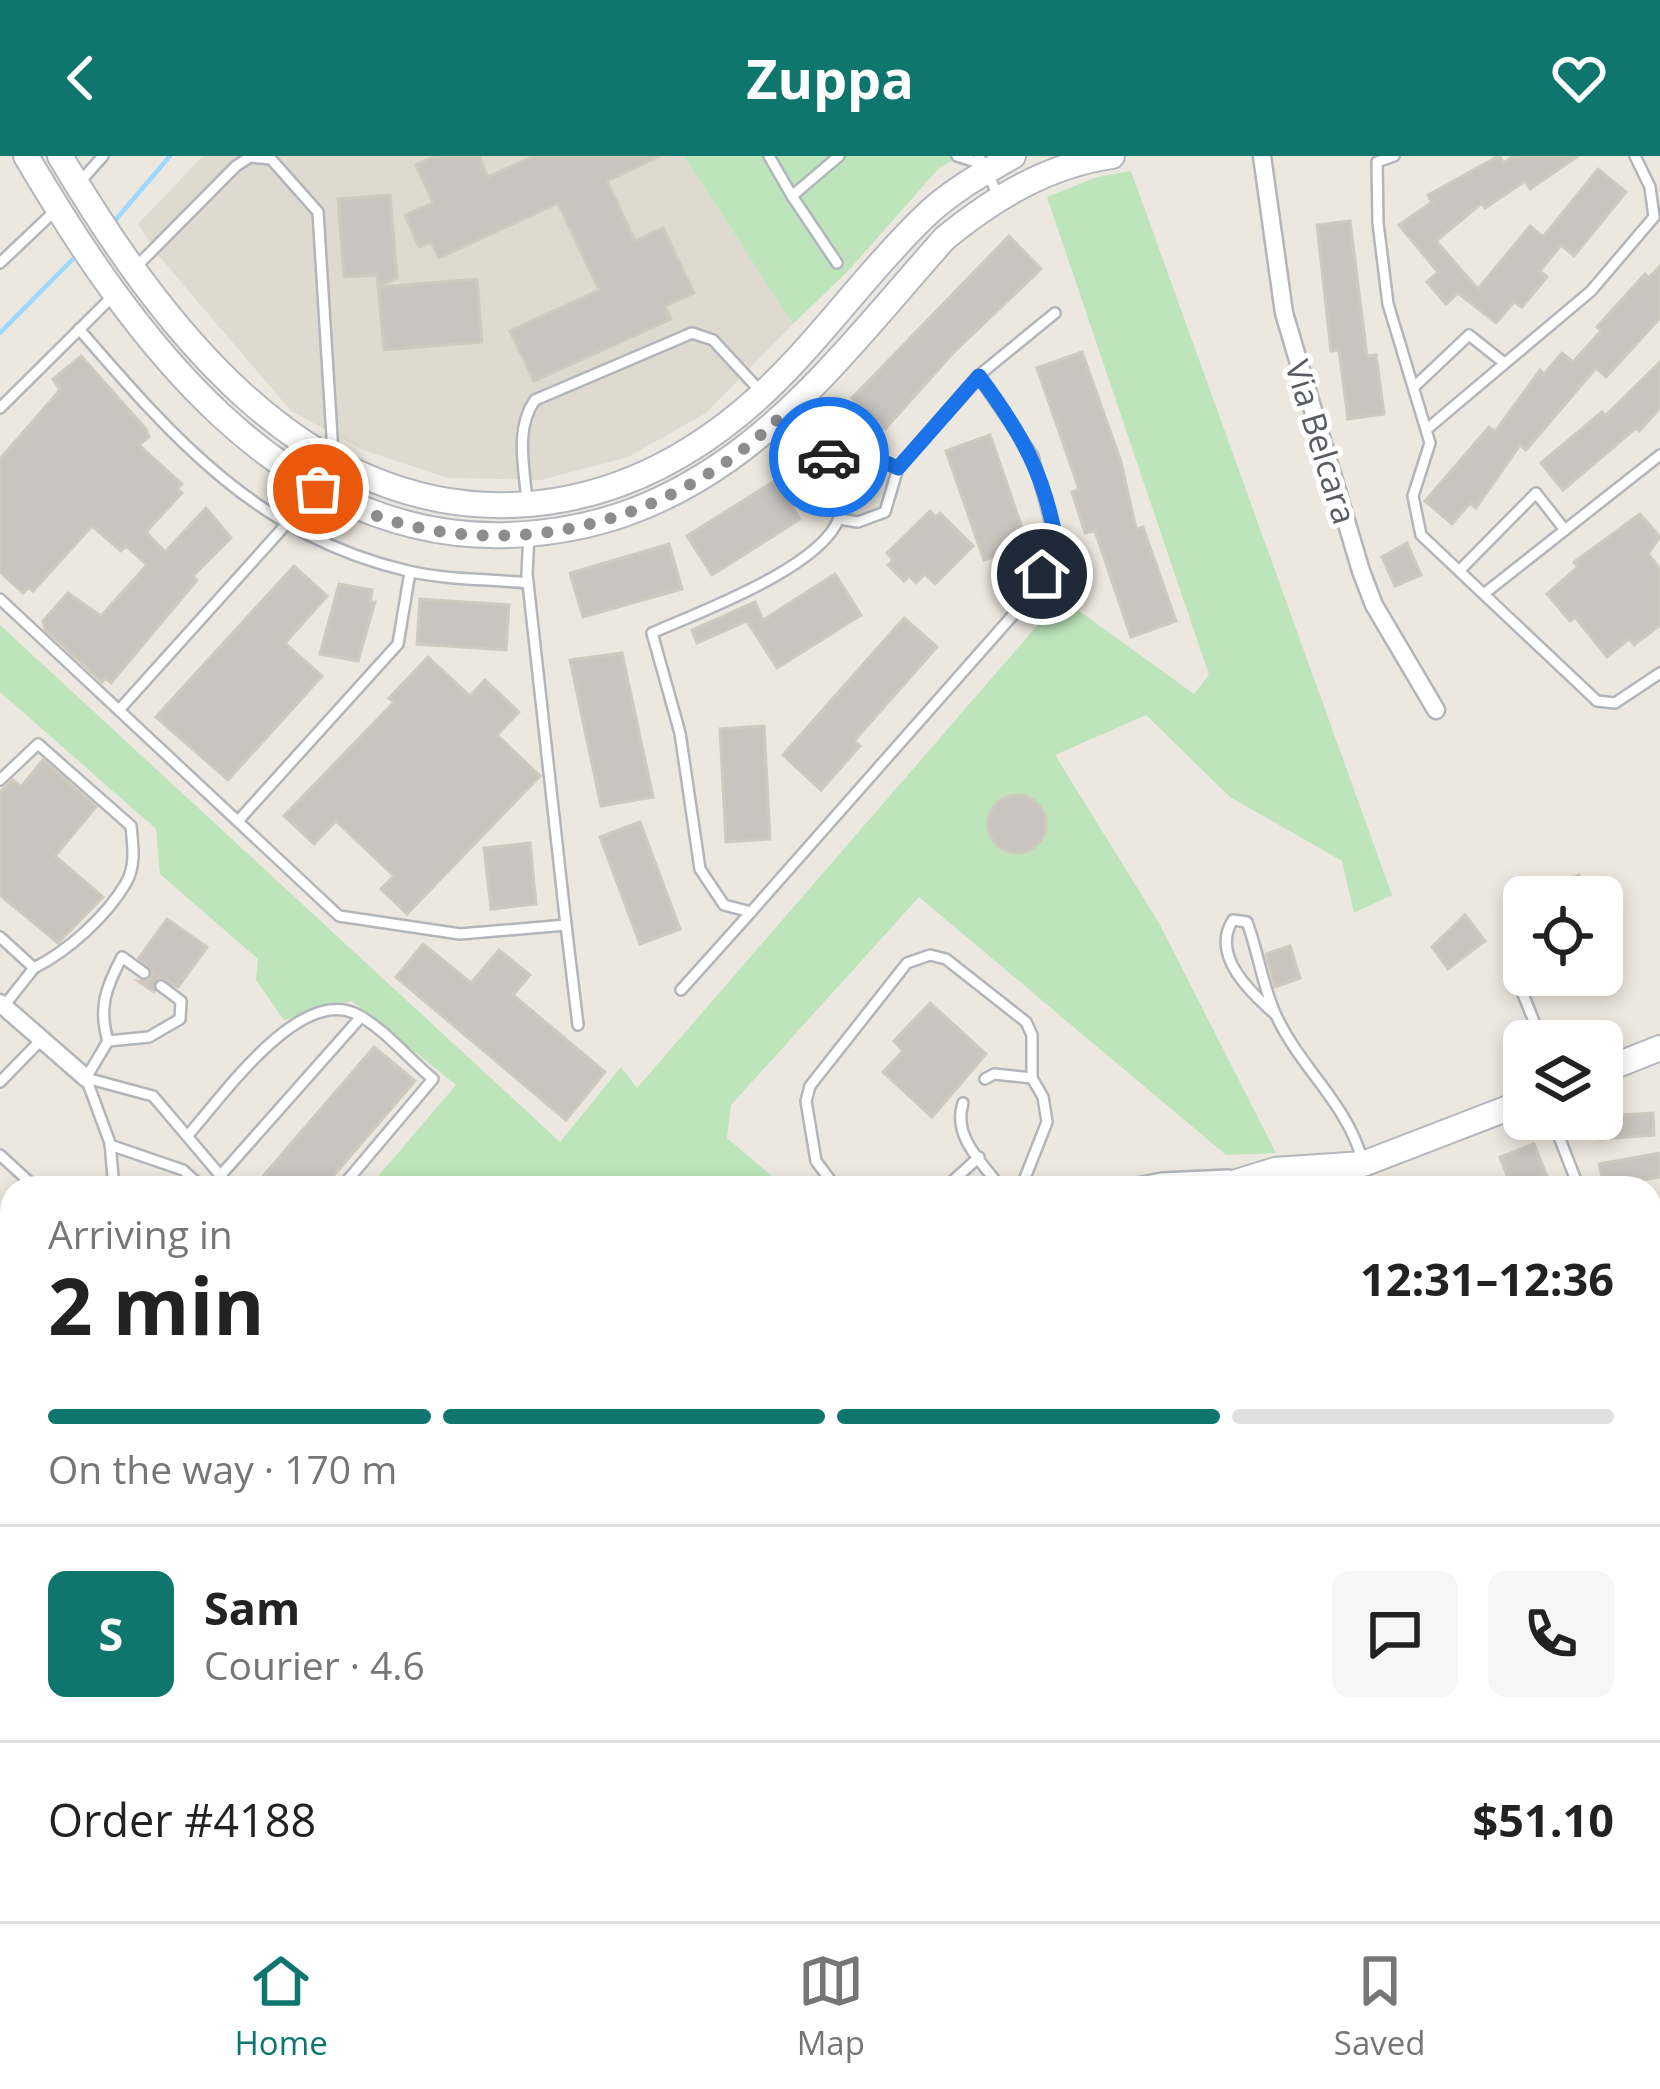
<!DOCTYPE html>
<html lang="en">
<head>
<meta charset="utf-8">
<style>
	:root { --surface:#fff; --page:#f6f6f6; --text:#222; --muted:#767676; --line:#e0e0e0; --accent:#0f766e }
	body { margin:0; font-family:"Open Sans",sans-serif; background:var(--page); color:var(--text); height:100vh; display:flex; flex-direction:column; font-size:45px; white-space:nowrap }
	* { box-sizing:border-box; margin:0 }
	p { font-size:39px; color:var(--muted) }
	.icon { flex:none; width:66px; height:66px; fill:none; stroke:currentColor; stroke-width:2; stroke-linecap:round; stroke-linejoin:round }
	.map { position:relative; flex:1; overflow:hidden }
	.details { position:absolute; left:0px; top:1020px; width:1662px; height:747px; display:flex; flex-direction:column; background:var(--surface); border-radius:36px 36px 0 0; box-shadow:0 6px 18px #0003 }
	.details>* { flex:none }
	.tools { position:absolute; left:1503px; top:720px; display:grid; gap:24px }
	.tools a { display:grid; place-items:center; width:120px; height:120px; border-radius:18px; background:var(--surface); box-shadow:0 6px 18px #0003; font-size:60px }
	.pin { position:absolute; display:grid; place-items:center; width:102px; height:102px; color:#fff; margin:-51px; border:6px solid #fff; border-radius:50%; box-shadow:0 3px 12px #0007 }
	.courier { position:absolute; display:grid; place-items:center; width:120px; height:120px; margin:-60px; border:9px solid #1a73e8; border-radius:50%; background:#fff; color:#222; box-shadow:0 3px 15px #0007 }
	.head em { font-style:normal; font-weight:700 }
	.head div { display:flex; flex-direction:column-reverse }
	.head { display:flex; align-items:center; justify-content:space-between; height:204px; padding:0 48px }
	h1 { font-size:78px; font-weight:700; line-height:90px }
	.bar { display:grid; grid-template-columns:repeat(4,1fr); gap:18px 12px; align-content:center; height:144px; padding:0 48px }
	.bar i { height:15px; border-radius:9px; background:var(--line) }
	.bar .selected { background:var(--accent) }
	.bar p { grid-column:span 4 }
	.line { display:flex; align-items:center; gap:30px; padding:0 48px; border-top:3px solid var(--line) }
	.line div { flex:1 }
	.round { display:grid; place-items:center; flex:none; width:126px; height:126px; border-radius:18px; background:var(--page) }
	header { display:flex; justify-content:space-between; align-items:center; height:156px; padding:0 48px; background:var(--accent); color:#fff; font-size:54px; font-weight:700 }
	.dock { display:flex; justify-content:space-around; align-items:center; height:168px; border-top:3px solid var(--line); background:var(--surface); font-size:33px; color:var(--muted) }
	.dock a { display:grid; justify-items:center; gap:6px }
	.dock .selected { color:var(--accent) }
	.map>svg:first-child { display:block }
</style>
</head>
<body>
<header><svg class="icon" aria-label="back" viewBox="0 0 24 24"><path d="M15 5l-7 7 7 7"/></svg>Zuppa<svg class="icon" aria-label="heart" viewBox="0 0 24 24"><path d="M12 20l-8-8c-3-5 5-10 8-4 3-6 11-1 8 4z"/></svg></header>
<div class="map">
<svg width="1660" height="1765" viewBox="0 0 1660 1765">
	<rect width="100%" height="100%" fill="#ece8df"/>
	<polygon fill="#dedad0" points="203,0 684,0 793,168 706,257 628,301 541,324 448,322 363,294 291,255 158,99 138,68"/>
	<g fill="#bde4bb">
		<polygon points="684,0 961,0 939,12 849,114 793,168"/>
		<polygon points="1131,15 1392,739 1354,757 1342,705 1230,641 1146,559 1055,599 1159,767 1276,997 1226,999 919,741 731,949 727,982 786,1032 368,1032 456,929 352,845 284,864 256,824 258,803 160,718 156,673 0,536 0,469 560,986 621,911 637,932 1061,442 1194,538 1209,519 1047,41 1097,21"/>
	</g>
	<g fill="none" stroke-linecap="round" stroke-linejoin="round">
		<g stroke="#9cd8ff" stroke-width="4.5">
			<polyline points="112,68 170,0"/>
			<polyline points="0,177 72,104"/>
		</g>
	</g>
	<g fill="#c8c5bf" stroke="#d0cabe" stroke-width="3">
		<polygon points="435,0 479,0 488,21 534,0 660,0 607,25 635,85 663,72 694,137 665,150 671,163 534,225 510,175 599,134 558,47 439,102 431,86 419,91 405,59 433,47 416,9"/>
		<polygon points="1499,0 1504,7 1513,0 1578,0 1530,33 1525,25 1485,52 1482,47 1436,85 1478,133 1530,70 1543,81 1598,13 1626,36 1574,100 1561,89 1540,115 1547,121 1522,151 1514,146 1496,167 1458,137 1446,148 1427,126 1438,116 1399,69 1432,46 1428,39"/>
		<polygon points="390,39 397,122 378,130 377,119 344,121 338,43"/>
		<polygon points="1350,65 1367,200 1376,199 1384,258 1348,263 1339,194 1331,195 1317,69"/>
		<polygon points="1009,80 1041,113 954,196 885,273 852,242"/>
		<polygon points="1660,110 1660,162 1606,221 1596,212 1526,294 1520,289 1476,352 1470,347 1452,368 1425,345 1489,271 1495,276 1540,214 1544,218 1562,197 1573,206 1601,175 1597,171 1645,118 1649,122"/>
		<polygon points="477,123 482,186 384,194 378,131"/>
		<polygon points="1082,196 1121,306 1136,373 1143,371 1176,465 1131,481 1095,375 1085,377 1072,336 1079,333 1037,212"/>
		<polygon points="81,200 146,273 149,281 139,289 182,328 177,333 182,337 146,376 165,396 206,352 231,382 193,420 197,424 111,527 105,522 102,526 45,473 43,465 68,437 101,460 147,409 126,390 121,395 92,370 33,435 28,432 23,437 0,416 0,303 60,234 53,223"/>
		<polygon points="1660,206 1660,252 1639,275 1636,272 1563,334 1541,307 1602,256 1605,260"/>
		<polygon points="990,279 1028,389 984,404 946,295"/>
		<polygon points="776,324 800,363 712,419 687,380"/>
		<polygon points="930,355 936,361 940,357 973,390 935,428 925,418 916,427 909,420 904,425 888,409 893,404 887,397"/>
		<polygon points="1640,358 1660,381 1648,398 1660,413 1660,469 1634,489 1629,483 1607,501 1575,461 1570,465 1547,438 1578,411 1574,406"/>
		<polygon points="1407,387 1421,419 1395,430 1382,401"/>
		<polygon points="669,388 682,433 583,461 570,417"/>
		<polygon points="294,410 327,440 285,487 322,520 228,624 156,561"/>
		<polygon points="835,418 861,459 777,512 747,465 697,487 692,474 755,446 763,464"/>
		<polygon points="339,428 372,434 370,446 375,446 358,505 320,498"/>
		<polygon points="420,443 509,449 506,494 417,488"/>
		<polygon points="904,462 937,491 854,585 860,590 821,634 783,599"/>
		<polygon points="622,497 653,641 601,650 570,504"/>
		<polygon points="428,501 470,540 485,524 519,556 497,579 540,620 407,758 381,733 394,720 336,665 314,688 284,660 394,546 389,542"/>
		<polygon points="764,570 770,683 726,686 720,573"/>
		<polygon points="43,604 96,651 55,700 103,741 58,787 0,739 0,636 13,624 21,631"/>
		<circle cx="1017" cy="668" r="29"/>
		<polygon points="640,666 680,773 640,788 600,681"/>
		<polygon points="530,687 536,748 491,753 484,692"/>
		<polygon points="1579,719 1588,741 1526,741 1537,736 1535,726 1557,723 1558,728"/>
		<polygon points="1465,759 1485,785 1448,813 1432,791"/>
		<polygon points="167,763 207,791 178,831 159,821 154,836 138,825 149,825 153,817 139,802"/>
		<polygon points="423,788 471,827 499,794 530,819 513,839 605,916 566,964 396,821"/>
		<polygon points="1290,790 1300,822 1275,831 1266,798"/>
		<polygon points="930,847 986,898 932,961 883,916 903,895 894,885"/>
		<polygon points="374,891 415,925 323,1032 253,1032"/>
		<polygon points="1653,957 1654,979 1599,983 1602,960"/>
		<polygon points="1534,988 1550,1028 1512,1032 1500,1001"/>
		<polygon points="1660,997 1660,1021 1604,1031 1599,1008"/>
	</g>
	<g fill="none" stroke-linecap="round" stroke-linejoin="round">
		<defs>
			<g id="lane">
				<polyline points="769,0 792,40 839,0"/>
				<polyline points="957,0 979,7"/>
				<polyline points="979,0 999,41"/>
				<polyline points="1394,0 1377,6 1378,67 1388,148 1430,287 1413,340 1421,379 1597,545 1615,547 1660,517"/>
				<polyline points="79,27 103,0"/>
				<polyline points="792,40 837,107"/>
				<polyline points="0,107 57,53"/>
				<polyline points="135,112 236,10 250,1 271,3 318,56 333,297"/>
				<path d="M79 173C175 284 258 380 408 415 446 424 489 423 528 427"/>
				<polyline points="978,220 1055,157"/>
				<polyline points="1414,231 1469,179 1503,206"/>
				<polyline points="0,252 115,138"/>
				<polyline points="785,261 837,307 880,304 898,312"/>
				<polyline points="1427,273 1591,135 1654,61 1650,31 1635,0"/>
				<path d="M837 307C838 324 844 347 839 362 821 412 699 456 652 477L680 577 700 713 724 749 751 756 1028 442 1058 395 1033 300 978 220 898 312 885 356 858 366 839 363"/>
				<path d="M527 347C525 314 514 273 535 244L692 177 713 184 762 237"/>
				<polyline points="1460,414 1536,337 1565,374"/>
				<polyline points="1485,437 1660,299"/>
				<polyline points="0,443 339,760 460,778 566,769 527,418 529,378"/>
				<polyline points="119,554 318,333"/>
				<path d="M0 624 38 588 131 670C133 690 136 710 126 727 106 761 68 795 34 812"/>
				<polyline points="238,665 398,488 410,416"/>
				<polyline points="566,769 578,869"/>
				<polyline points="0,781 34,812 4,850"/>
				<polyline points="1513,782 1516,821 1542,885"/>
				<path d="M144 817 122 801C106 831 98 852 108 885L149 881 180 863 181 845 161 830"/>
				<polyline points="681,834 751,756"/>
				<path d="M1275 858C1251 837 1210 799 1233 764L1247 766C1258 795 1262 828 1275 857 1299 911 1346 946 1362 1003"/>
				<polyline points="86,922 153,940 231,1032"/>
				<polyline points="86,922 110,987 114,1032"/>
				<polyline points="86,922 108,885"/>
				<polyline points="985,923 994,918 1032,922"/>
				<polyline points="0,926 42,883"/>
				<path d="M963 947C952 981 982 1006 1001 1032"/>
				<polyline points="1552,963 1579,1032"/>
				<path d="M189 978C222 941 297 833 354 857 381 869 410 904 433 923L341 1032"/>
				<polyline points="110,989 183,1014 203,1032"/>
				<polyline points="0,999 36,1032"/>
				<polyline points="220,1020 360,862"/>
				<polyline points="836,1032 816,1005 806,945 810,930 907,807 930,799 946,803 1026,866 1032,879 1032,922 1043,941 1047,966 1021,1032"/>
				<polyline points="945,1032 979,1001"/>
				<polyline points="1110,1032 1162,1022 1229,1019"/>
				<polyline points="0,1124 12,1134"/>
				<polyline points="1650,1440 1660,1464"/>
				<polyline points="1650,1513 1660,1509"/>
				<polyline points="448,1755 453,1765"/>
				<polyline points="268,1765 272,1755"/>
			</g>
			<g id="street">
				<polyline points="1262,0 1284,157 1361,415 1374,449 1436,554"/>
				<polyline points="0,847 86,922"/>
				<polyline points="0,1675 12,1685"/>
				<polyline points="70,1755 78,1765"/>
				<polyline points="219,1755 227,1765"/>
				<polyline points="555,1755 565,1765"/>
				<polyline points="1336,1755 1337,1765"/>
				<polyline points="1502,1755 1518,1765"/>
				<polyline points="138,1765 149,1755"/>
				<polyline points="190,1765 207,1755"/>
				<polyline points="495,1765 504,1755"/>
				<polyline points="1196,1765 1252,1755"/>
			</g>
			<g id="secondary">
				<path d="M26 0C130 177 280 387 509 379 592 376 661 351 729 303 812 244 877 158 945 82 994 42 1048 9 1112 0"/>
				<path d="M60 0C158 165 300 356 512 349 599 346 676 311 743 255 811 198 860 123 923 62 949 36 982 18 1013 0"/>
				<polyline points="1602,915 1660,892"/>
				<polyline points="1217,1032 1275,1014 1363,1008 1524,946"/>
				<polyline points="1122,1755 1124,1765"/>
			</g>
		</defs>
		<use href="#lane" stroke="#b2b6bb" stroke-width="14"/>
		<use href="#street" stroke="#b2b6bb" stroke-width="21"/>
		<use href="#secondary" stroke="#b3b7bd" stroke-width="28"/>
		<use href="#lane" stroke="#fff" stroke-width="9"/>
		<use href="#street" stroke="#fff" stroke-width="16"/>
		<use href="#secondary" stroke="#fff" stroke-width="24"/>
	</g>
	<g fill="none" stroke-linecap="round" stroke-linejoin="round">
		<path stroke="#8c8d8d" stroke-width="12" stroke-dasharray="0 21.6" d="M318 333C469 420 663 380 783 258L829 301"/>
		<path stroke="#1a73e8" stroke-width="15" d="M829 301 837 307 880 304 898 312 979 220C1023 279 1046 321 1058 395L1042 418"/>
	</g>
	<g text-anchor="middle" stroke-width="10" stroke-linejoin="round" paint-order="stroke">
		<g font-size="33" fill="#585c61" stroke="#fff">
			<text transform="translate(1321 286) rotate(73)" y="12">Via Belcara</text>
		</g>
	</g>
</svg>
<div class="tools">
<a><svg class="icon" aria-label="locate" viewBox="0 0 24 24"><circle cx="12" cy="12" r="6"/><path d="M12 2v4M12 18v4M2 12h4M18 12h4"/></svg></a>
<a><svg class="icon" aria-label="layers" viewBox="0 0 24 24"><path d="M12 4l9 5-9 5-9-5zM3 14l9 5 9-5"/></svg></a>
</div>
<div class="pin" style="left:318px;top:333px;background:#ea580c"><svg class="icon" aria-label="bag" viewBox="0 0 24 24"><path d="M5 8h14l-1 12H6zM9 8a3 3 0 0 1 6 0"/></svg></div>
<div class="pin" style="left:1042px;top:418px;background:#1f2937"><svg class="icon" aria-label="home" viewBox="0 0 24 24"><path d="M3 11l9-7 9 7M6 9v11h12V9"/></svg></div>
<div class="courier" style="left:829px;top:301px"><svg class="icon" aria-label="car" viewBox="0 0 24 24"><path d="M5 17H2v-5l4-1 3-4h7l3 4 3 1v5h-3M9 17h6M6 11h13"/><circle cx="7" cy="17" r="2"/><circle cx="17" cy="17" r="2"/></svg></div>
<section class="details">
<div class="head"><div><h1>2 min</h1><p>Arriving in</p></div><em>12:31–12:36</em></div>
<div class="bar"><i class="selected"></i><i class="selected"></i><i class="selected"></i><i></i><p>On the way · 170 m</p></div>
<div class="line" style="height:216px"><b class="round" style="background:var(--accent);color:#fff">S</b><div><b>Sam</b><p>Courier · 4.6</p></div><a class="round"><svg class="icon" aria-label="chat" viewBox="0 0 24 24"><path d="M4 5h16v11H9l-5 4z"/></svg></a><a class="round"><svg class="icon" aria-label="phone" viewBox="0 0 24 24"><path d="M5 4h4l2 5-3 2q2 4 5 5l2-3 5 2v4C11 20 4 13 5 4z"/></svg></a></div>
<div class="line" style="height:156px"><div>Order #4188</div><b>$51.10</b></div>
</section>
</div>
<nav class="dock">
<a class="selected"><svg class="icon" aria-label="home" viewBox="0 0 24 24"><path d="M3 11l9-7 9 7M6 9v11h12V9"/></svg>Home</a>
<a><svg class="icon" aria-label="map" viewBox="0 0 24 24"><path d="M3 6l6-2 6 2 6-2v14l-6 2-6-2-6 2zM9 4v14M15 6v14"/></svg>Map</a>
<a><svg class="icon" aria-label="saved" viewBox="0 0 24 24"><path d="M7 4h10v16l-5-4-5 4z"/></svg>Saved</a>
</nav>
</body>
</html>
